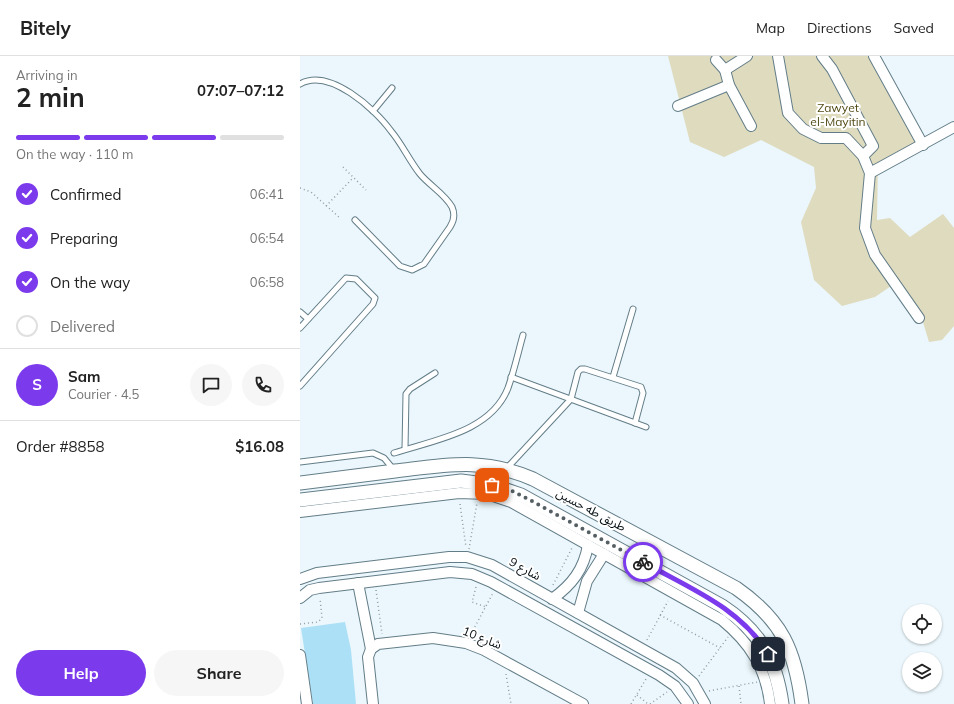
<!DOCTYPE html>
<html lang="en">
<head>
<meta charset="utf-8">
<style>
	:root { --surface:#fff; --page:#f6f6f6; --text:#222; --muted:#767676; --line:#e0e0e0; --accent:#7c3aed }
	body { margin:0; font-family:Mulish,"Noto Sans Arabic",sans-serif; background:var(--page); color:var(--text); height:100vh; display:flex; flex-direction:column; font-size:15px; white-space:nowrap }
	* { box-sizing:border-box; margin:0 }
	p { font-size:13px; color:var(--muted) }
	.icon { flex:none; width:22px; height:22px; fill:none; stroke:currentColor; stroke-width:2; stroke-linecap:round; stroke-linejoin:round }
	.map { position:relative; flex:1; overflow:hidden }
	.side { display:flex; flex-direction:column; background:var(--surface); width:300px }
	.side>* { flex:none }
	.tools { position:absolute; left:602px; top:548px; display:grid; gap:8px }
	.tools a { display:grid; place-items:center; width:40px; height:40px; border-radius:50%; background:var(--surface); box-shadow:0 1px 3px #0004; font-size:20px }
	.pin { position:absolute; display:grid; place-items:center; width:34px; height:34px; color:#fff; margin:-17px; border-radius:8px; box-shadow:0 2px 6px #0006 }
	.courier { position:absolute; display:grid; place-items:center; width:40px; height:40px; margin:-20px; border:3px solid #7c3aed; border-radius:50%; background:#fff; color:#222; box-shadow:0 1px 5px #0007 }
	.headline em { font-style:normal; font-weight:700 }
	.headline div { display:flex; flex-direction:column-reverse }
	.headline { display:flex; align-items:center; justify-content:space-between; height:68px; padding:0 16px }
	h1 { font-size:26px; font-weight:700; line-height:30px }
	.bar { display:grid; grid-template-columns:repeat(4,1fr); gap:6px 4px; align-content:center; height:48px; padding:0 16px }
	.bar i { height:5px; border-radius:3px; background:var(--line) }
	.bar .active { background:var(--accent) }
	.bar p { grid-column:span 4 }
	.line { display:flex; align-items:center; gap:10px; padding:0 16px; border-top:1px solid var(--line) }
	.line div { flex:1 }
	.round { display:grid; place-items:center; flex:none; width:42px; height:42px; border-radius:21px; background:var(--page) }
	ol { padding:0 16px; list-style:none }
	li { display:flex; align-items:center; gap:12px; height:44px }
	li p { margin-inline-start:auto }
	li .icon { padding:4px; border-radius:50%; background:var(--accent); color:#fff; stroke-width:4 }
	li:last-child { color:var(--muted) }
	li i { width:22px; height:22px; border:2px solid var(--line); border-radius:50% }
	.cta { display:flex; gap:8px; margin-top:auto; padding:8px 16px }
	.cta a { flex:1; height:46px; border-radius:24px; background:var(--accent); color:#fff; font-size:16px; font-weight:700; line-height:46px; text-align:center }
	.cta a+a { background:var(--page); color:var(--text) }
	header { display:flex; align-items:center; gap:24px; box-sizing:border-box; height:56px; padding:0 20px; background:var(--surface); border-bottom:1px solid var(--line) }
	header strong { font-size:19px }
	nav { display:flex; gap:22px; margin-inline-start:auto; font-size:14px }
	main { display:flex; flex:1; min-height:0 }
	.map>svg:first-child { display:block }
</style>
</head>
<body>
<header>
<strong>Bitely</strong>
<nav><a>Map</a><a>Directions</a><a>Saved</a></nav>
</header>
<main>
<section class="side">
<div class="headline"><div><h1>2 min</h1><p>Arriving in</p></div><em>07:07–07:12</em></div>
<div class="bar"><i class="active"></i><i class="active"></i><i class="active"></i><i></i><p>On the way · 110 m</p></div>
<ol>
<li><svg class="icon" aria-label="check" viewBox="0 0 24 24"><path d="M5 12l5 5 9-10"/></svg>Confirmed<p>06:41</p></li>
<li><svg class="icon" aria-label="check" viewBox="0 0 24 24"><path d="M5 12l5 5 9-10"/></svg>Preparing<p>06:54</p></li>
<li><svg class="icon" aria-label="check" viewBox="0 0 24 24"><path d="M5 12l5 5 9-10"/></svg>On the way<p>06:58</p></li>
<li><i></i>Delivered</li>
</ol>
<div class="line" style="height:72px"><b class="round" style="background:var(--accent);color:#fff">S</b><div><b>Sam</b><p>Courier · 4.5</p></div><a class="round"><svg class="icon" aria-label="chat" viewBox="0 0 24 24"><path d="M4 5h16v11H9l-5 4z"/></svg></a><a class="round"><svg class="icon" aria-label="phone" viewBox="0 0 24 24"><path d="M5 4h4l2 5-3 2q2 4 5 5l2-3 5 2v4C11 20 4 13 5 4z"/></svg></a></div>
<div class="line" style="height:52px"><div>Order #8858</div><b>$16.08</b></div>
<div class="cta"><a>Help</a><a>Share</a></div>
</section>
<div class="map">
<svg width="654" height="648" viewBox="0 0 654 648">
	<rect width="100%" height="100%" fill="#ebf7fc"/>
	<polygon fill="#dfdbbe" points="368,0 572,0 621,89 578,106 577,164 590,162 610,181 643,158 654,172 654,270 642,284 629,286 622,263 594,228 575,241 542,250 514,224 501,166 516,132 514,111 461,84 424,101 390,86"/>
	<polygon fill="#ace0f6" points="45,566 51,594 56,648 13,648 1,572"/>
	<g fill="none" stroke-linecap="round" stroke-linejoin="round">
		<defs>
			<g id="lane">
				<path d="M0 28C29 11 75 53 91 75 102 88 109 104 120 118 129 129 145 138 152 151 155 158 154 165 150 171L124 208 112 214 100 210 55 164"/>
				<polyline points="73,55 92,32"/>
				<polyline points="0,256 8,263"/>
				<polyline points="0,272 46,222 56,223 75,242 73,248 0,330"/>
				<polyline points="211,321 346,371"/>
				<polyline points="313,321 333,253"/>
				<polyline points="105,393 106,338 110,333 135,317"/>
				<path d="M94 397C134 384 191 376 208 332 214 315 218 297 223 279"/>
				<polyline points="0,406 73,397 84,402 94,414"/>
				<polyline points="207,412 271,343 278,316 281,313 285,313 341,331 343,337 335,367"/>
			</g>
			<g id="street">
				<polyline points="478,0 488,57 503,73 521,82 546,82 563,100 570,117 565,172 575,199 619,262"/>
				<polyline points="522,0 532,13 573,90 563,100"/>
				<polyline points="574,0 623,89"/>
				<polyline points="416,4 425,14 429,29 451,70"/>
				<polyline points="425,14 447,0"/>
				<polyline points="378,50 429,29"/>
				<polyline points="570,117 654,71"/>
				<path d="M0 456 159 437 187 438 211 446 422 564C450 587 466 612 470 648"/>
				<polyline points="0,523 17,517 149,501 167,501 192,509 376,612 393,627 405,648"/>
				<polyline points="58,527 71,593"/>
				<polyline points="0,542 10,534 19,532 150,516 172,518 191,526 359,619 375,630 388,648"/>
				<path d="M252 543C272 529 284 513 288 489"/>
				<polyline points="278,557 287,525 304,498"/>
				<polyline points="0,599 7,648"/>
				<polyline points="73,648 68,601 71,593 78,588 133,582 166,587 184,594 283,648"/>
			</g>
			<g id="secondary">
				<path d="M0 427C32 423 63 419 95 415 147 409 182 401 233 423L436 532C482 564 495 594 502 648"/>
				<path d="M0 444 161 425 192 429 221 439 422 550C460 575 476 604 482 648"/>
			</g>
		</defs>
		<use href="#lane" stroke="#637d88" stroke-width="7"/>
		<use href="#street" stroke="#637d88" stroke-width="12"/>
		<use href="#secondary" stroke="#637d88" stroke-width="15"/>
		<g stroke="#929da1" stroke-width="1.5" stroke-dasharray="1 3" stroke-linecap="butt">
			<polyline points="43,111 66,134"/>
			<polyline points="0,132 11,136 40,162"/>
			<polyline points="26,150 53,122"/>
			<polyline points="160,448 166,491"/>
			<polyline points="169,493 177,447"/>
			<polyline points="253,529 272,492"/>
			<polyline points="176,531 172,546 186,551"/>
			<polyline points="76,534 82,578"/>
			<polyline points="360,559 420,592"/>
			<polyline points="0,568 18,566 22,562 20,542"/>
			<polyline points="171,578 193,537"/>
			<polyline points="347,584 368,545"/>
			<polyline points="206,618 211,648"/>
			<polyline points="399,620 428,581"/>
			<polyline points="439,630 441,648"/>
			<polyline points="409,635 457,626"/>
			<polyline points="337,639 348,648"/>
			<polyline points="331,648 346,623"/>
			<polyline points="350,648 367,636"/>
		</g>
		<use href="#lane" stroke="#fff" stroke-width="5"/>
		<use href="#street" stroke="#fff" stroke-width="10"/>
		<use href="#secondary" stroke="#fff" stroke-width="13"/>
	</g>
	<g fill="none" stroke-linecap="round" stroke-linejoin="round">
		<polyline stroke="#566064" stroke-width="4" stroke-dasharray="0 7.2" points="192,429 212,435 230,444 343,506"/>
		<path stroke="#7c3aed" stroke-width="5" d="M343 506C389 532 441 552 468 598"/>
	</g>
	<g text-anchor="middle" stroke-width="4" stroke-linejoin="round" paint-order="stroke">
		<g font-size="12" fill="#524b15" stroke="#fff">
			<text x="538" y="56">Zawyet<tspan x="538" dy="14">el-Mayitin</tspan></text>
		</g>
		<g font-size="12" fill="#050e12" stroke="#fff">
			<text transform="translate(291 454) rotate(28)" y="4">طريق طه حسين</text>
			<text transform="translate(225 513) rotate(29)" y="4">شارع 9</text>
			<text transform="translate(182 582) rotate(22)" y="4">شارع 10</text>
		</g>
	</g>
</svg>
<div class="tools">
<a><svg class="icon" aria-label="locate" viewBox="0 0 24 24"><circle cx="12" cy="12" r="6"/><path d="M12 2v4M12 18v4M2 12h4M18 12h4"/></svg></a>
<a><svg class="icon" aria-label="layers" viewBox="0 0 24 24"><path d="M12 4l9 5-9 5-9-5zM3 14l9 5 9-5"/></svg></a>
</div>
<div class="pin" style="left:192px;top:429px;background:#ea580c"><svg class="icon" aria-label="bag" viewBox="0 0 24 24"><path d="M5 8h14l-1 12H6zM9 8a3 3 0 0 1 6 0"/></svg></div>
<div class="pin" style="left:468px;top:598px;background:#1f2937"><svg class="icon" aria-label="home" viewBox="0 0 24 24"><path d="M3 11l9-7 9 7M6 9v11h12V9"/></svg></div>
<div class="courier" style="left:343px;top:506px"><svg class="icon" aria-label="bike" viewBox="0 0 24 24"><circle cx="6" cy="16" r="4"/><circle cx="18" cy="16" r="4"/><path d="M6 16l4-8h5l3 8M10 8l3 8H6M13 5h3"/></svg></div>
</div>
</main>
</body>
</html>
